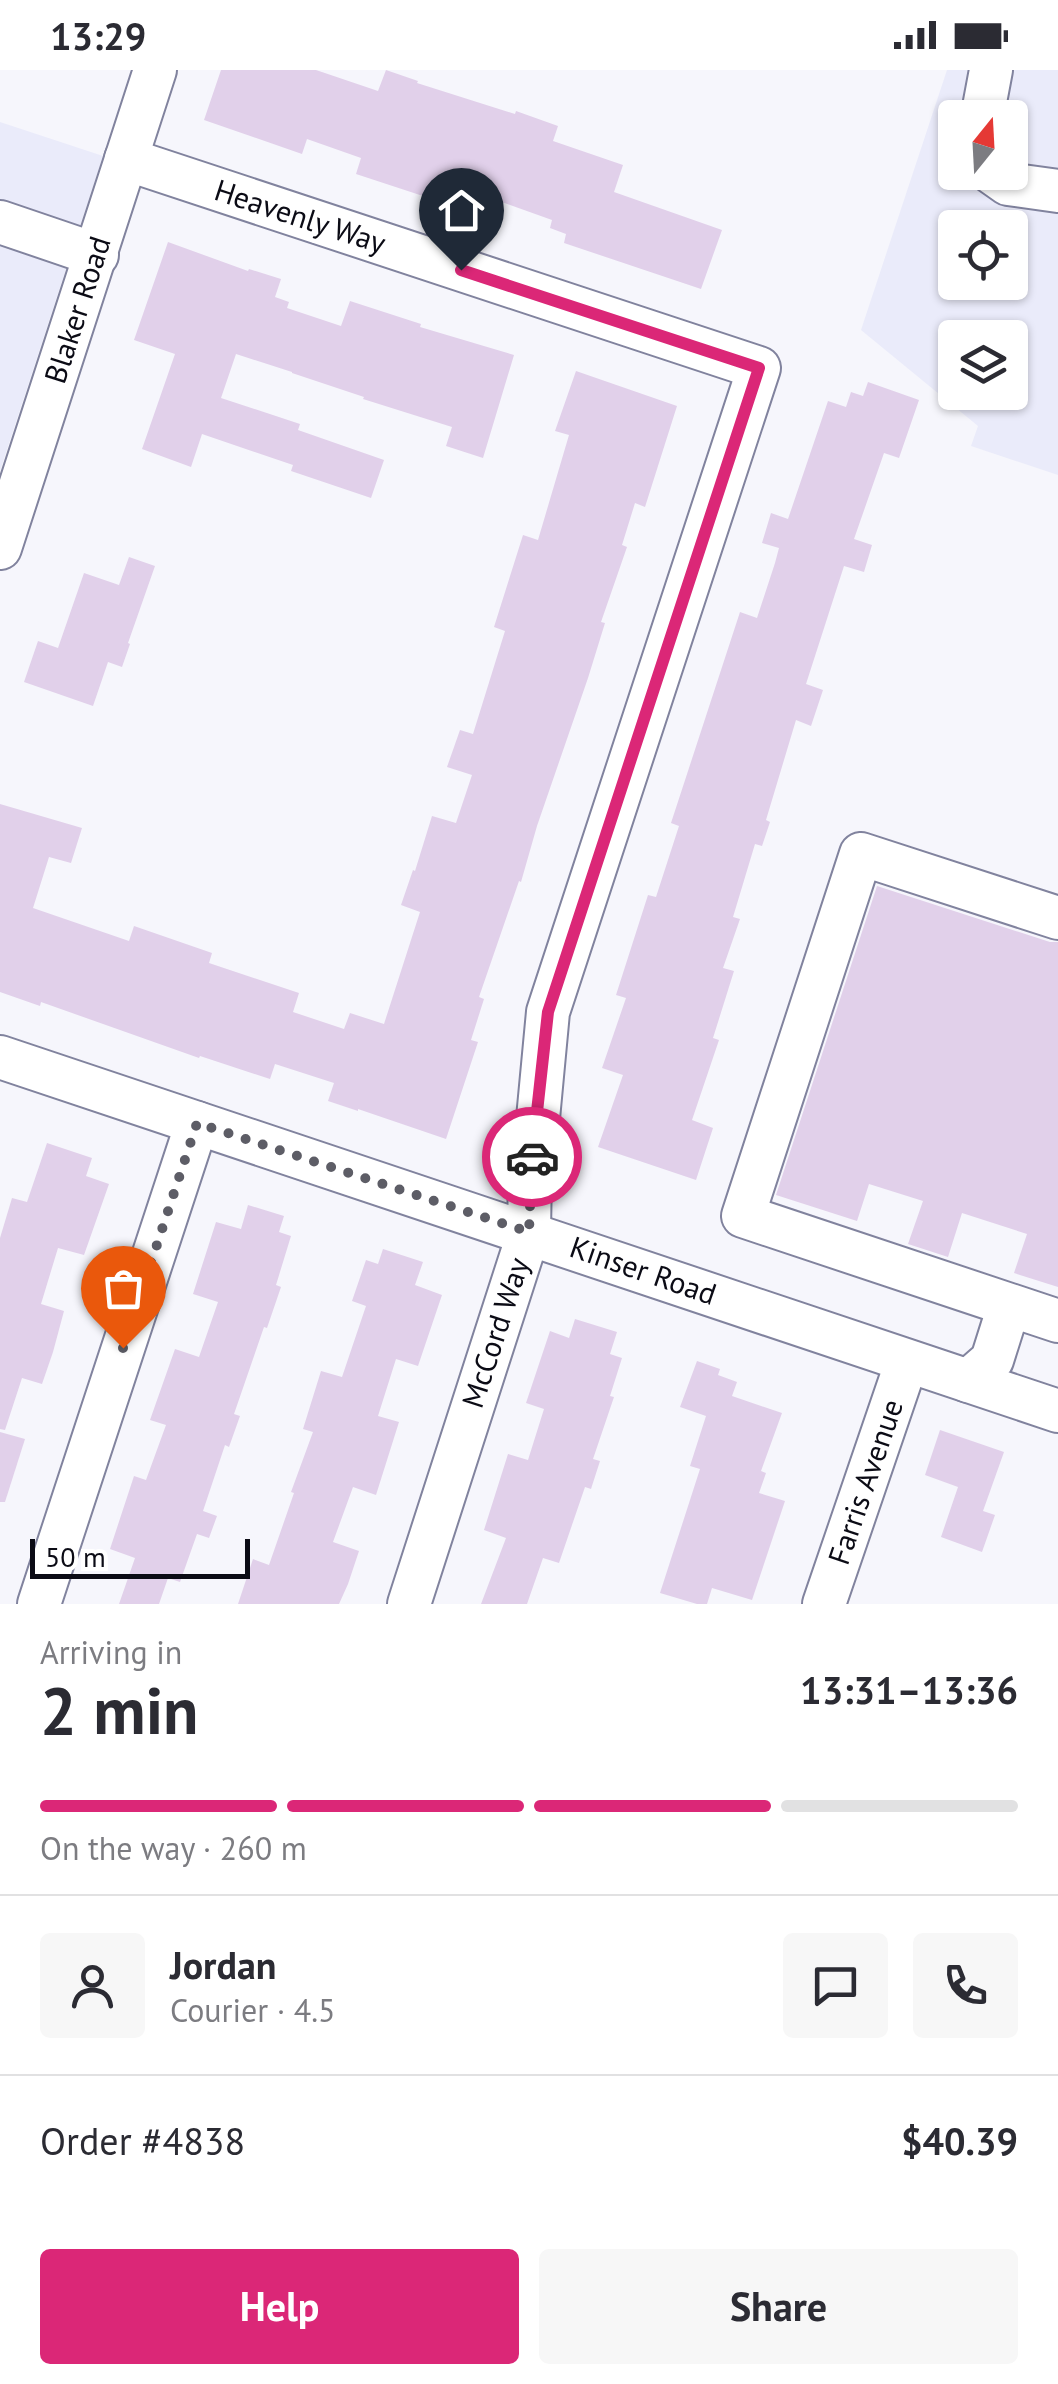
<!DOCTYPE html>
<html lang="en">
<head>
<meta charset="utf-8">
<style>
	:root { --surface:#fff; --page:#f7f7f7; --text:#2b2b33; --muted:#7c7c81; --line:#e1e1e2; --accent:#db2777 }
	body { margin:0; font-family:"PT Sans",sans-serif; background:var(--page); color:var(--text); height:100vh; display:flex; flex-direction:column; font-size:38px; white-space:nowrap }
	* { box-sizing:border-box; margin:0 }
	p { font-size:32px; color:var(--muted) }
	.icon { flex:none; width:55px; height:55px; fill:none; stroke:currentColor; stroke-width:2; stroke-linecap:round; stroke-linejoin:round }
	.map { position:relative; height:1534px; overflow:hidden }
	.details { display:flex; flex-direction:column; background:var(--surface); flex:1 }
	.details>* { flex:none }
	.needle { width:65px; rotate:18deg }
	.buttons { position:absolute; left:938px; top:30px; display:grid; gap:20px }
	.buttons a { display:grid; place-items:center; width:90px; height:90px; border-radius:10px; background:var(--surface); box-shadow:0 2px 8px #0004; font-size:50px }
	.scale { position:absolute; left:30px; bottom:25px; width:220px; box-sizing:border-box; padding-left:10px; border:5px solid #0b0b15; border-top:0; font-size:28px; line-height:35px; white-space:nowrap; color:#0b0b15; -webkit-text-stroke:8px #fff; paint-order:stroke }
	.pin { position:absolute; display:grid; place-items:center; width:85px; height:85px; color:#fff; margin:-102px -42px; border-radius:50% 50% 50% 0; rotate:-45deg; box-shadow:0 0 10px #0007 }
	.pin .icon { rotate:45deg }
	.courier { position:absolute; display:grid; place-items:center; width:100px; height:100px; margin:-50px; border:8px solid #db2777; border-radius:50%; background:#fff; color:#222; box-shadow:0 2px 12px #0007 }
	.overview em { font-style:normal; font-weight:600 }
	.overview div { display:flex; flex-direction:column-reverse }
	.overview { display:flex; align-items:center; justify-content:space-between; height:170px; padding:0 40px }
	h1 { font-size:65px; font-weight:600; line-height:75px }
	.bar { display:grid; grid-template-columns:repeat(4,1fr); gap:15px 10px; align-content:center; height:120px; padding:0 40px }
	.bar i { height:12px; border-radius:8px; background:var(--line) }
	.bar .active { background:var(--accent) }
	.bar p { grid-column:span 4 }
	.line { display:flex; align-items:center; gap:25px; padding:0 40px; border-top:2px solid var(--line) }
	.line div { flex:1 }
	.round { display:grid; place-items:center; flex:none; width:105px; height:105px; border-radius:10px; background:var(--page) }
	.cta { display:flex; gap:20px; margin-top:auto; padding:20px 40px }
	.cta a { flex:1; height:115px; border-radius:10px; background:var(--accent); color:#fff; font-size:40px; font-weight:600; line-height:115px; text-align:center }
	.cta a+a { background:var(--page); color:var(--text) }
	.status { display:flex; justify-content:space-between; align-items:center; height:70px; padding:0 50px; background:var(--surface); direction:ltr }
	.status svg { height:28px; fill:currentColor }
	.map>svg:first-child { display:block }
</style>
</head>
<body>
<div class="status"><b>13:29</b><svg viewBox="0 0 49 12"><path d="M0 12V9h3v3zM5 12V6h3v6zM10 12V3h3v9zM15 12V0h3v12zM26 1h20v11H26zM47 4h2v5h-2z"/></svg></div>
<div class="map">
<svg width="1058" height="1534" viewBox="0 0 1058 1534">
	<rect width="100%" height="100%" fill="#f6f6fc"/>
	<g fill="#eaebfa" fill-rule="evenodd">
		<path d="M947 0H1058V405L971 376 978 356 861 260ZM955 48H1010V102H955ZM955 158H1010V212H955ZM955 268H1010V322H955Z"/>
		<polygon points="0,52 103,86 0,401"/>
	</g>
	<g fill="#e1d0ea">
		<polygon points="221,0 316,0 378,21 386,0 418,11 417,13 515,44 516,41 558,56 553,71 623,95 614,122 722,160 701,219 564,173 566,164 550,158 552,150 502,132 496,150 356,104 361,88 307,69 302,84 204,50"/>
		<polygon points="168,172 248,201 249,199 281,209 275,227 289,232 287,238 341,256 350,231 421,254 420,257 514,285 483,388 446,376 452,357 363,329 364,327 292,303 292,302 236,284 221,328 300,354 298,360 384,390 371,428 291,401 293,395 202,364 191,397 142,379 175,284 134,270"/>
		<polygon points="576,301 677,336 645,437 635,433 622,475 627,477 601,552 605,553 588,608 537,756 521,812 519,811 479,927 484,929 471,970 478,972 446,1069 358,1039 358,1041 328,1031 334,1013 275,994 270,1009 200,986 199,988 41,932 40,936 0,922 0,734 82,758 71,793 49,787 33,838 129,871 134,856 212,883 209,893 299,923 293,942 344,959 350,943 384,954 420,842 401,835 413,800 415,801 432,746 456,753 472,705 447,697 460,660 473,664 505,561 494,557 523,465 538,470 569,365 555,361"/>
		<polygon points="868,312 919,330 899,388 884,383 854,469 872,475 864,502 844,496 806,614 823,620 811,656 796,650 766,750 770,752 762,776 755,774 733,847 740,849 723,898 734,901 713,968 719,970 692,1050 713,1058 696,1110 598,1077 623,1005 602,998 626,928 616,925 648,825 656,827 679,756 671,753 740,542 757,548 775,493 779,478 762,473 771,443 788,449 828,331 846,337 851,322 863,326"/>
		<polygon points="129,487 155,496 128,573 130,574 122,597 108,592 93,636 24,612 38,571 58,578 84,503 119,515"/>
		<polygon points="877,816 1050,872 1058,872 1058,1217 1014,1203 1027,1164 962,1143 948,1187 908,1174 923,1131 869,1114 857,1151 776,1125"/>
		<polygon points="47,1073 92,1088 86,1106 109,1114 84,1185 58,1178 41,1234 64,1241 53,1282 42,1314 22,1308 5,1360 0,1359 0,1168 12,1128 27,1132"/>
		<polygon points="248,1135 284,1146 279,1162 291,1166 276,1215 281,1217 267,1258 264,1257 234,1344 240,1346 229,1377 225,1375 203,1441 217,1446 209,1468 197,1464 180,1512 168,1508 159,1534 119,1534 135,1488 110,1479 134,1406 146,1410 166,1355 150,1350 175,1279 199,1287 218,1232 193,1224 216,1152 241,1159"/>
		<polygon points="383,1179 423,1192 415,1215 442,1225 418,1296 396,1289 378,1346 399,1352 376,1425 353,1417 333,1472 359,1481 348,1514 339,1534 238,1534 253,1489 269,1495 294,1423 291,1422 313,1362 303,1359 321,1301 342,1307 366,1236 352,1231 366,1190 378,1194"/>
		<polygon points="575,1249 617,1262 610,1284 622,1288 610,1326 614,1327 593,1389 600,1391 591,1419 585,1417 559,1493 543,1488 527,1534 481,1534 506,1468 484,1460 508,1384 528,1390 544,1339 526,1333 550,1261 569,1268"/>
		<polygon points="697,1291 720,1299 718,1305 737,1312 732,1326 782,1343 761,1401 766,1403 759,1423 785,1431 752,1530 712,1518 707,1534 697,1534 660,1523 700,1399 690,1396 706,1346 680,1337"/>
		<polygon points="940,1360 1004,1382 983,1441 995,1445 982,1482 941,1467 958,1417 925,1405"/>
		<polygon points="0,1362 25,1369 5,1432 0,1432"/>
	</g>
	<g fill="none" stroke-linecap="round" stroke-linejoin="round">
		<defs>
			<g id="minor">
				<polyline points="982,48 991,0"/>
				<polyline points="126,89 759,298 548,942 537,1059 530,1102 529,1162 409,1534"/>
				<polyline points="991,102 1008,114 1058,121"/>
				<polyline points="0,152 97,185"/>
				<polyline points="0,478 155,0"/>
				<polyline points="1058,848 861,784 743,1146 1058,1251"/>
				<polyline points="0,987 1058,1341"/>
				<polyline points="968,1311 992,1290 1009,1236"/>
				<polyline points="39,1534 197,1053"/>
				<polyline points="824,1534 907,1291"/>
			</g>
		</defs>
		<use href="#minor" stroke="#81839e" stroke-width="46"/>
		<use href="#minor" stroke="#fff" stroke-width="42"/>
	</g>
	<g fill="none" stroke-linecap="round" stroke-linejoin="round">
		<polyline stroke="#5d5d66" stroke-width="10" stroke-dasharray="0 18" points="123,1278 197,1053 529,1162 532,1087"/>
		<polyline stroke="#db2777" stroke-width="12" points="461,200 759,298 548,942 532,1087"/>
	</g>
	<g text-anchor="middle" stroke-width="8" stroke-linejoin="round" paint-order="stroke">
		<g font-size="30" fill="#0b0b15" stroke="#fff">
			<text transform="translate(300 147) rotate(18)" y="10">Heavenly Way</text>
			<text transform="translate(78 240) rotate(-72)" y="10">Blaker Road</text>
			<text transform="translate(643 1201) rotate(19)" y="10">Kinser Road</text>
			<text transform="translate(496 1263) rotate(-72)" y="10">McCord Way</text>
			<text transform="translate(866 1412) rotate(-71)" y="10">Farris Avenue</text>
		</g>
	</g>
</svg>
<div class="buttons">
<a><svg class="needle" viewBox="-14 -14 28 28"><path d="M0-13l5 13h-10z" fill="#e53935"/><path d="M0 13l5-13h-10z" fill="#7c7c81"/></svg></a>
<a><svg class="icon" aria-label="locate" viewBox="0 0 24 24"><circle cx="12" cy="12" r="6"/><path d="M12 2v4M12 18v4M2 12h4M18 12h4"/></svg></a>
<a><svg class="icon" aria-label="layers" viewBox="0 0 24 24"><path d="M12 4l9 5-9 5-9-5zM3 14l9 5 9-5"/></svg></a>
</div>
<div class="scale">50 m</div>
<div class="pin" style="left:123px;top:1278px;background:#ea580c"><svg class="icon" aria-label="bag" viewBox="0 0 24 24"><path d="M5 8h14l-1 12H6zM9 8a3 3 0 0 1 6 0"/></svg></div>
<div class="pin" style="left:461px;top:200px;background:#1f2937"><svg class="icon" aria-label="home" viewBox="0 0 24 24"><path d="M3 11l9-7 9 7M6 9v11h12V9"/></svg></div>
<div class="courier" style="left:532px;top:1087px"><svg class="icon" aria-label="car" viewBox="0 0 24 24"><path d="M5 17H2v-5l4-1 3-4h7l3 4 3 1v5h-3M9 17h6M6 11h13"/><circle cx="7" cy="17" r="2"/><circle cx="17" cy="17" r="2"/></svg></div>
</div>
<section class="details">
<div class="overview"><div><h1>2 min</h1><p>Arriving in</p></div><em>13:31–13:36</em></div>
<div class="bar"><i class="active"></i><i class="active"></i><i class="active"></i><i></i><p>On the way · 260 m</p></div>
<div class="line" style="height:180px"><a class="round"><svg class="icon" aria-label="person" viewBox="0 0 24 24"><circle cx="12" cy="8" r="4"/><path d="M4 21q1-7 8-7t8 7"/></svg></a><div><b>Jordan</b><p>Courier · 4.5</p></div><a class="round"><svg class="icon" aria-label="chat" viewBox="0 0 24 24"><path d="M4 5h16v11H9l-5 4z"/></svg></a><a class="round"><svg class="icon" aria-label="phone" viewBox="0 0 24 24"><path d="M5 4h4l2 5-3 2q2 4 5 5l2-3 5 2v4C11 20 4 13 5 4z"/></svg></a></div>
<div class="line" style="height:130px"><div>Order #4838</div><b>$40.39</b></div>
<div class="cta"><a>Help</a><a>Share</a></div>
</section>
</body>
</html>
